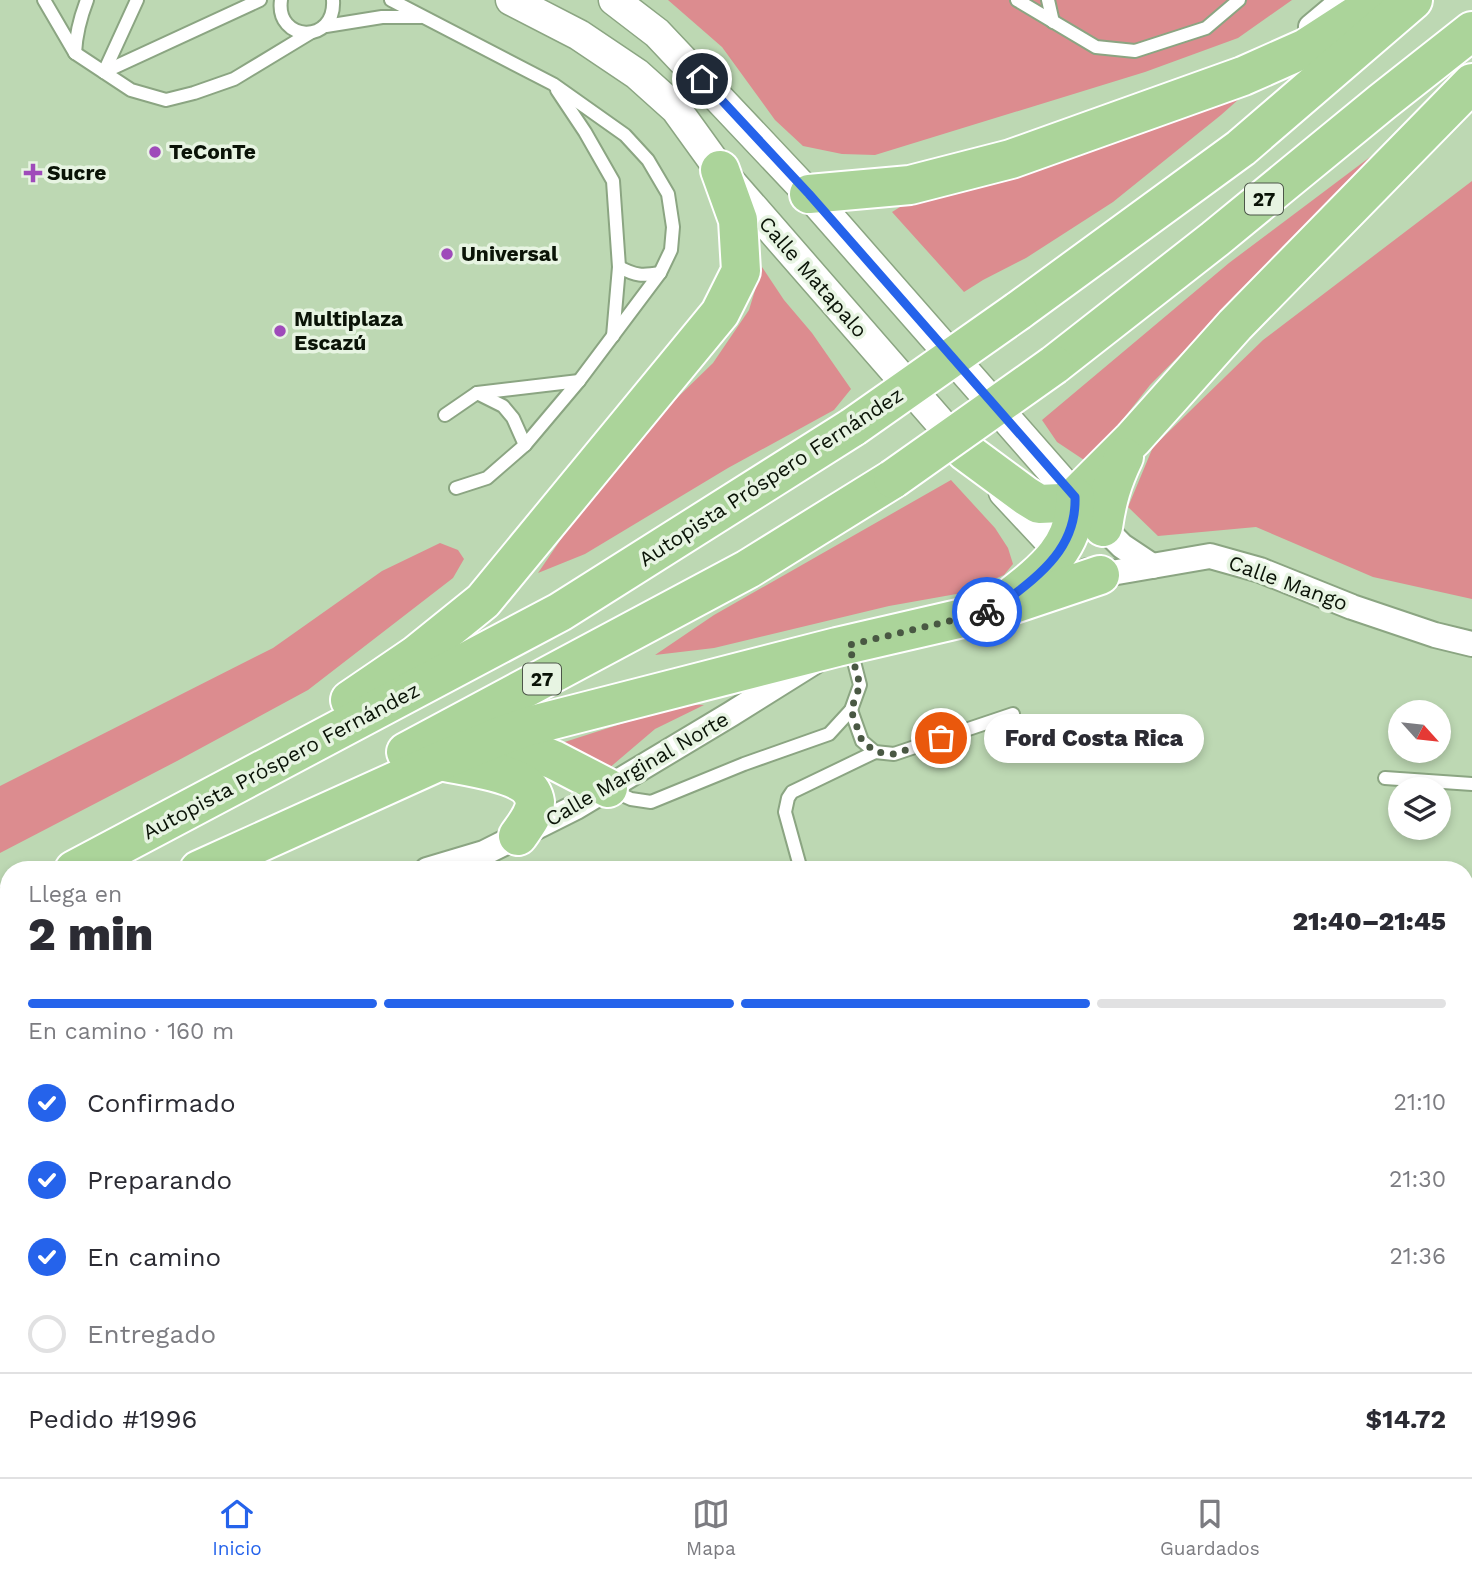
<!DOCTYPE html>
<html lang="es">
<head>
<meta charset="utf-8">
<style>
	:root { --surface:#fff; --page:#f7f7f7; --text:#2b2b33; --muted:#7c7c81; --line:#e1e1e2; --accent:#2563eb }
	body { margin:0; font-family:"Work Sans",sans-serif; background:var(--page); color:var(--text); height:100vh; display:flex; flex-direction:column; font-size:26px; white-space:nowrap }
	* { box-sizing:border-box; margin:0 }
	p { font-size:23px; color:var(--muted) }
	.icon { flex:none; width:38px; height:38px; fill:none; stroke:currentColor; stroke-width:2; stroke-linecap:round; stroke-linejoin:round }
	.map { position:relative; flex:1; overflow:hidden }
	.sheet { position:absolute; left:0px; top:861px; width:1474px; height:616px; display:flex; flex-direction:column; background:var(--surface); border-radius:28px 28px 0 0; box-shadow:0 4px 10px #0003 }
	.sheet>* { flex:none }
	.needle { width:46px; rotate:117deg }
	.tools { position:absolute; left:1388px; top:700px; display:grid; gap:14px }
	.tools a { display:grid; place-items:center; width:63px; height:63px; border-radius:50%; background:var(--surface); box-shadow:0 4px 10px #0003; font-size:35px }
	.pin { position:absolute; display:grid; place-items:center; width:60px; height:60px; color:#fff; margin:-30px; border:4px solid #fff; border-radius:50%; box-shadow:0 2px 7px #0007 }
	.courier { position:absolute; display:grid; place-items:center; width:70px; height:70px; margin:-35px; border:5px solid #2563eb; border-radius:50%; background:#fff; color:#222; box-shadow:0 2px 9px #0007 }
	.bubble { position:absolute; height:49px; border-radius:24px; background:var(--surface); box-shadow:0 4px 10px #0003; font-size:23px; font-weight:800; line-height:49px; text-align:center }
	.overview em { font-style:normal; font-weight:800 }
	.overview div { display:flex; flex-direction:column-reverse }
	.overview { display:flex; align-items:center; justify-content:space-between; height:119px; padding:0 28px }
	h1 { font-size:46px; font-weight:800; line-height:52px }
	.bar { display:grid; grid-template-columns:repeat(4,1fr); gap:10px 7px; align-content:center; height:84px; padding:0 28px }
	.bar i { height:9px; border-radius:5px; background:var(--line) }
	.bar .on { background:var(--accent) }
	.bar p { grid-column:span 4 }
	.line { display:flex; align-items:center; gap:18px; padding:0 28px; border-top:2px solid var(--line) }
	.line div { flex:1 }
	ol { padding:0 28px; list-style:none }
	li { display:flex; align-items:center; gap:21px; height:77px }
	li p { margin-inline-start:auto }
	li .icon { padding:7px; border-radius:50%; background:var(--accent); color:#fff; stroke-width:4 }
	li:last-child { color:var(--muted) }
	li i { width:38px; height:38px; border:4px solid var(--line); border-radius:50% }
	.menu { display:flex; justify-content:space-around; align-items:center; height:98px; border-top:2px solid var(--line); background:var(--surface); font-size:19px; color:var(--muted) }
	.menu a { display:grid; justify-items:center; gap:4px }
	.menu .on { color:var(--accent) }
	.map>svg:first-child { display:block }
</style>
</head>
<body>
<div class="map">
<svg width="1472" height="1477" viewBox="0 0 1472 1477">
	<rect width="100%" height="100%" fill="#bdd8b3"/>
	<g fill="#dc8c8f">
		<polygon points="668,0 1292,0 1238,38 1145,72 875,155 842,154 803,146 775,120 722,47"/>
		<polygon points="1248,91 1221,115 1113,202 1026,258 983,280 964,292 892,212 916,197"/>
		<polygon points="1394,139 1150,385 1109,437 1084,460 1057,442 1042,420 1229,263"/>
		<polygon points="1472,181 1472,599 1373,577 1256,527 1158,536 1128,507 1153,447 1263,340"/>
		<polygon points="762,267 784,300 812,333 851,389 834,410 728,468 585,554 538,573 576,517 644,430 713,363 749,310"/>
		<polygon points="951,480 995,528 1008,548 1013,564 1004,575 962,593 889,606 714,648 655,655 714,615"/>
		<polygon points="440,543 458,550 464,559 453,578 308,690 177,761 0,853 0,786 273,648 382,571"/>
		<polygon points="683,704 704,705 655,729 601,775 546,748"/>
		<polygon points="999,1468 1313,1468 1331,1477 977,1477"/>
	</g>
	<g fill="none" stroke-linecap="round" stroke-linejoin="round">
		<g stroke="#249395" stroke-width="52">
			<polyline points="1465,1382 1472,1383"/>
			<polyline points="614,1477 628,1468"/>
		</g>
		<defs>
			<g id="service">
				<polyline points="44,0 75,53 131,90 166,100 194,93 234,79 310,33"/>
				<path d="M281 0C275 42 336 45 333 0"/>
				<polyline points="391,0 553,84 625,135 648,160 668,194 673,227 671,250 660,273 579,381 525,445 487,478 456,488"/>
				<polyline points="1017,0 1096,47 1135,51 1206,28 1239,0"/>
				<polyline points="1048,0 1053,22"/>
				<polyline points="326,26 382,17 421,17"/>
				<path d="M75 53C76 33 80 18 87 0"/>
				<polyline points="104,72 260,0"/>
				<polyline points="104,72 137,0"/>
				<polyline points="557,90 585,132 613,181 619,267 613,336"/>
				<path d="M619 267C636 276 642 276 660 273"/>
				<polyline points="477,393 503,406 513,418 525,445"/>
				<polyline points="445,415 477,393 579,381"/>
				<polyline points="851,710 862,741 875,752 894,754 1013,714"/>
				<polyline points="1385,778 1472,784"/>
				<polyline points="611,790 631,799 651,802 744,764 829,734 851,710 860,685 850,646"/>
				<polyline points="801,870 785,812 788,798 792,792 875,752"/>
				<polyline points="0,1071 8,1051"/>
				<polyline points="0,1180 9,1197"/>
			</g>
			<g id="minor">
				<polyline points="1311,27 1343,0"/>
				<polyline points="1093,517 1122,546 1152,566"/>
				<polyline points="1087,571 1100,575 1210,556 1260,570 1352,607 1435,635 1472,644"/>
				<polyline points="427,870 484,853 576,807 731,714 814,662"/>
				<polyline points="0,1054 9,1050"/>
			</g>
			<g id="tertiary">
				<polyline points="511,0 579,35 637,74 676,109 720,170 965,451"/>
				<polyline points="614,0 657,33 809,194 1075,497"/>
				<polyline points="1004,492 1060,552"/>
			</g>
			<g id="trunk">
				<polyline points="809,194 910,185 1011,159 1243,76 1306,48 1380,0"/>
				<polyline points="1018,311 1241,148 1413,0"/>
				<polyline points="1054,365 1215,239 1382,102 1472,31"/>
				<polyline points="965,451 1026,496 1039,504 1061,503 1075,497 1133,439 1235,325 1472,83"/>
				<path d="M1103 527C1107 500 1112 482 1124 457"/>
				<path d="M1008 599C1044 571 1077 546 1075 497"/>
				<polyline points="350,700 416,655 483,601 720,313 741,271 738,220 720,170"/>
				<polyline points="498,737 554,760 608,788"/>
				<polyline points="406,752 748,569 893,479"/>
				<path d="M440 761C463 766 504 771 524 784 530 788 534 795 535 802 535 814 525 826 518 836"/>
				<polyline points="74,870 560,612 853,427"/>
				<polyline points="199,870 440,761 498,737 529,726 837,647 993,611 1100,575"/>
				<polyline points="0,908 9,904"/>
				<polyline points="0,966 9,961"/>
			</g>
		</defs>
		<use href="#service" stroke="#8ba582" stroke-width="16"/>
		<use href="#minor" stroke="#8ba582" stroke-width="28"/>
		<use href="#tertiary" stroke="#8ba582" stroke-width="33"/>
		<use href="#trunk" stroke="#fff" stroke-width="42"/>
		<use href="#service" stroke="#fff" stroke-width="12"/>
		<use href="#minor" stroke="#fff" stroke-width="24"/>
		<use href="#tertiary" stroke="#fff" stroke-width="30"/>
		<use href="#trunk" stroke="#abd49a" stroke-width="38"/>
		<defs>
			<g id="trunk-bridge">
				<polyline points="853,427 1018,311"/>
				<polyline points="893,479 1054,365"/>
			</g>
		</defs>
		<use href="#trunk-bridge" stroke="#fff" stroke-width="42" stroke-linecap="butt"/>
		<use href="#trunk-bridge" stroke="#abd49a" stroke-width="38"/>
	</g>
	<g fill="none" stroke-linecap="round" stroke-linejoin="round">
		<polyline stroke="#495843" stroke-width="7" stroke-dasharray="0 12.6" points="941,738 894,754 876,752 862,741 851,710 860,685 849,645 987,612"/>
		<path stroke="#2563eb" stroke-width="9" d="M702 79 809 194 1075 497C1077 553 1032 580 993 611L987 612"/>
	</g>
	<g fill="#9f4bba" stroke="#e7f4e2" stroke-width="2.5">
		<circle cx="155" cy="152" r="7"/>
		<path d="M29.5 162.5h7v7h7v7h-7v7h-7v-7h-7v-7h7z"/>
		<circle cx="447" cy="254" r="7"/>
		<circle cx="280" cy="331" r="7"/>
	</g>
	<g text-anchor="middle" stroke-width="7" stroke-linejoin="round" paint-order="stroke">
		<g fill="#e7f4e2" stroke="#4c5649" stroke-width="2">
			<rect x="1245" y="183.5" width="38" height="31" rx="5"/>
			<rect x="523" y="663.5" width="38" height="31" rx="5"/>
		</g>
		<g font-size="19" font-weight="bold" fill="#0a1307">
			<text x="1264" y="206">27</text>
			<text x="542" y="686">27</text>
		</g>
		<g font-size="21" font-weight="bold" fill="#0a1307" stroke="#e7f4e2" text-anchor="start">
			<text x="169" y="159">TeConTe</text>
			<text x="47" y="180">Sucre</text>
			<text x="461" y="261">Universal</text>
			<text x="294" y="326">Multiplaza<tspan x="294" dy="24">Escazú</tspan></text>
		</g>
		<g font-size="21" fill="#0a1307" stroke="#e7f4e2">
			<text transform="translate(813 277) rotate(49)" y="7">Calle Matapalo</text>
			<text transform="translate(771 477) rotate(-33)" y="7">Autopista Próspero Fernández</text>
			<text transform="translate(1288 583) rotate(20)" y="7">Calle Mango</text>
			<text transform="translate(281 761) rotate(-28)" y="7">Autopista Próspero Fernández</text>
			<text transform="translate(637 769) rotate(-30)" y="7">Calle Marginal Norte</text>
		</g>
	</g>
</svg>
<div class="tools">
<a><svg class="needle" viewBox="-14 -14 28 28"><path d="M0-13l5 13h-10z" fill="#e53935"/><path d="M0 13l5-13h-10z" fill="#7c7c81"/></svg></a>
<a><svg class="icon" aria-label="layers" viewBox="0 0 24 24"><path d="M12 4l9 5-9 5-9-5zM3 14l9 5 9-5"/></svg></a>
</div>
<div class="pin" style="left:941px;top:738px;background:#ea580c"><svg class="icon" aria-label="bag" viewBox="0 0 24 24"><path d="M5 8h14l-1 12H6zM9 8a3 3 0 0 1 6 0"/></svg></div>
<div class="pin" style="left:702px;top:79px;background:#1f2937"><svg class="icon" aria-label="home" viewBox="0 0 24 24"><path d="M3 11l9-7 9 7M6 9v11h12V9"/></svg></div>
<div class="courier" style="left:987px;top:612px"><svg class="icon" aria-label="bike" viewBox="0 0 24 24"><circle cx="6" cy="16" r="4"/><circle cx="18" cy="16" r="4"/><path d="M6 16l4-8h5l3 8M10 8l3 8H6M13 5h3"/></svg></div>
<div class="bubble" style="left:984px;top:714px;width:220px">Ford Costa Rica</div>
<section class="sheet">
<div class="overview"><div><h1>2 min</h1><p>Llega en</p></div><em>21:40–21:45</em></div>
<div class="bar"><i class="on"></i><i class="on"></i><i class="on"></i><i></i><p>En camino · 160 m</p></div>
<ol>
<li><svg class="icon" aria-label="check" viewBox="0 0 24 24"><path d="M5 12l5 5 9-10"/></svg>Confirmado<p>21:10</p></li>
<li><svg class="icon" aria-label="check" viewBox="0 0 24 24"><path d="M5 12l5 5 9-10"/></svg>Preparando<p>21:30</p></li>
<li><svg class="icon" aria-label="check" viewBox="0 0 24 24"><path d="M5 12l5 5 9-10"/></svg>En camino<p>21:36</p></li>
<li><i></i>Entregado</li>
</ol>
<div class="line" style="height:91px"><div>Pedido #1996</div><b>$14.72</b></div>
</section>
</div>
<nav class="menu">
<a class="on"><svg class="icon" aria-label="home" viewBox="0 0 24 24"><path d="M3 11l9-7 9 7M6 9v11h12V9"/></svg>Inicio</a>
<a><svg class="icon" aria-label="map" viewBox="0 0 24 24"><path d="M3 6l6-2 6 2 6-2v14l-6 2-6-2-6 2zM9 4v14M15 6v14"/></svg>Mapa</a>
<a><svg class="icon" aria-label="saved" viewBox="0 0 24 24"><path d="M7 4h10v16l-5-4-5 4z"/></svg>Guardados</a>
</nav>
</body>
</html>
